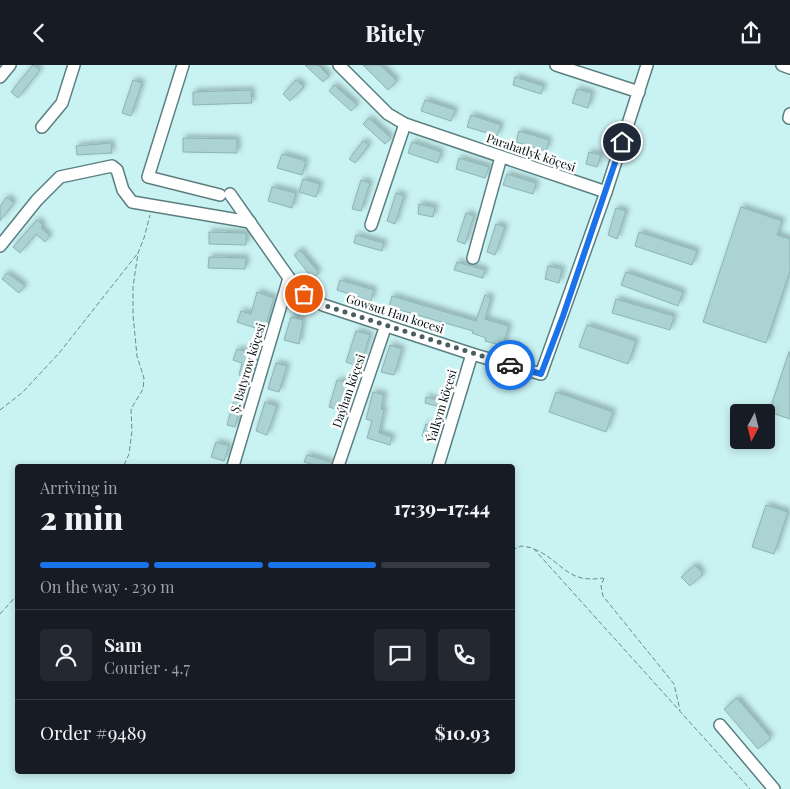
<!DOCTYPE html>
<html lang="en">
<head>
<meta charset="utf-8">
<style>
	:root { --surface:#171b24; --page:#242831; --text:#f1f3f6; --muted:#9ea1a6; --line:#363941; --accent:#1a73e8 }
	body { margin:0; font-family:"Playfair Display",serif; background:var(--page); color:var(--text); height:100vh; display:flex; flex-direction:column; font-size:19px; white-space:nowrap }
	* { box-sizing:border-box; margin:0 }
	p { font-size:16px; color:var(--muted) }
	.icon { flex:none; width:28px; height:28px; fill:none; stroke:currentColor; stroke-width:2; stroke-linecap:round; stroke-linejoin:round }
	.map { position:relative; flex:1; overflow:hidden }
	.details { position:absolute; left:15px; top:399px; width:500px; height:310px; display:flex; flex-direction:column; background:var(--surface); border-radius:5px; box-shadow:0 2px 8px #0003 }
	.details>* { flex:none }
	.needle { width:32px; rotate:187deg }
	.tools { position:absolute; left:730px; top:339px; display:grid; gap:10px }
	.tools a { display:grid; place-items:center; width:45px; height:45px; border-radius:5px; background:var(--surface); box-shadow:0 2px 8px #0003; font-size:25px }
	.pin { position:absolute; display:grid; place-items:center; width:42px; height:42px; color:#fff; margin:-21px; border:2px solid #fff; border-radius:50%; box-shadow:0 1px 5px #0007 }
	.courier { position:absolute; display:grid; place-items:center; width:50px; height:50px; margin:-25px; border:4px solid #1a73e8; border-radius:50%; background:#fff; color:#222; box-shadow:0 1px 6px #0007 }
	.headline em { font-style:normal; font-weight:800 }
	.headline div { display:flex; flex-direction:column-reverse }
	.headline { display:flex; align-items:center; justify-content:space-between; height:85px; padding:0 25px }
	h1 { font-size:32px; font-weight:800; line-height:38px }
	.bar { display:grid; grid-template-columns:repeat(4,1fr); gap:8px 5px; align-content:center; height:60px; padding:0 25px }
	.bar i { height:6px; border-radius:4px; background:var(--line) }
	.bar .current { background:var(--accent) }
	.bar p { grid-column:span 4 }
	.line { display:flex; align-items:center; gap:12px; padding:0 25px; border-top:1px solid var(--line) }
	.line div { flex:1 }
	.round { display:grid; place-items:center; flex:none; width:52px; height:52px; border-radius:5px; background:var(--page) }
	header { display:flex; justify-content:space-between; align-items:center; height:65px; padding:0 25px; background:var(--surface); font-size:22px; font-weight:800 }
	.map>svg:first-child { display:block }
</style>
</head>
<body>
<header><svg class="icon" aria-label="back" viewBox="0 0 24 24"><path d="M15 5l-7 7 7 7"/></svg>Bitely<svg class="icon" aria-label="share" viewBox="0 0 24 24"><path d="M12 15V3M7 8l5-5 5 5M5 13v7h14v-7"/></svg></header>
<div class="map">
<svg width="790" height="724" viewBox="0 0 790 724">
	<defs>
		<filter id="shadow"><feDropShadow dx="3" dy="-3" stdDeviation="2.5" flood-color="#0004"/></filter>
	</defs>
	<rect width="100%" height="100%" fill="#c9f2f3"/>
	<g fill="#abd3d4" stroke="#8cb4b5" filter="url(#shadow)">
		<polygon points="33,0 40,5 18,33 11,27"/>
		<polygon points="305,0 318,0 329,11 323,17"/>
		<polygon points="363,0 380,0 397,16 388,25"/>
		<polygon points="515,12 544,21 541,29 513,20"/>
		<polygon points="133,15 142,18 131,51 122,48"/>
		<polygon points="296,15 304,22 290,36 283,29"/>
		<polygon points="334,20 357,40 351,46 329,26"/>
		<polygon points="577,24 592,28 588,43 572,38"/>
		<polygon points="251,25 252,38 193,40 193,27"/>
		<polygon points="425,35 455,45 451,56 421,46"/>
		<polygon points="471,50 501,60 497,71 467,62"/>
		<polygon points="369,53 391,73 385,79 363,59"/>
		<polygon points="519,66 549,75 546,86 516,77"/>
		<polygon points="183,73 237,74 237,88 183,87"/>
		<polygon points="363,76 369,80 355,98 349,94"/>
		<polygon points="412,77 441,87 438,98 408,88"/>
		<polygon points="111,78 112,88 77,90 76,81"/>
		<polygon points="589,87 601,90 597,102 586,99"/>
		<polygon points="282,89 306,96 302,110 277,103"/>
		<polygon points="459,93 489,102 485,113 456,104"/>
		<polygon points="507,109 536,118 533,129 503,120"/>
		<polygon points="303,114 320,119 316,132 299,127"/>
		<polygon points="361,115 370,118 361,146 352,144"/>
		<polygon points="272,122 296,128 292,143 268,136"/>
		<polygon points="396,128 404,131 395,159 387,156"/>
		<polygon points="7,132 14,138 0,156 0,141"/>
		<polygon points="419,139 435,142 433,152 418,149"/>
		<polygon points="741,142 782,156 777,170 790,174 790,206 766,278 703,257"/>
		<polygon points="616,143 626,146 617,174 608,170"/>
		<polygon points="466,148 474,151 465,179 457,176"/>
		<polygon points="37,155 43,160 41,163 50,171 45,177 36,169 20,188 13,182"/>
		<polygon points="496,159 505,162 495,190 487,187"/>
		<polygon points="209,167 246,168 246,180 209,179"/>
		<polygon points="639,167 697,186 692,200 635,181"/>
		<polygon points="356,170 384,178 382,186 354,178"/>
		<polygon points="300,185 319,208 312,213 294,190"/>
		<polygon points="209,192 246,193 245,204 208,203"/>
		<polygon points="457,197 485,205 483,213 454,205"/>
		<polygon points="548,201 562,204 559,218 545,214"/>
		<polygon points="626,207 683,227 678,241 621,220"/>
		<polygon points="7,208 25,221 19,228 2,214"/>
		<polygon points="340,215 374,225 371,236 337,225"/>
		<polygon points="257,227 274,233 264,266 237,257 241,246 251,249"/>
		<polygon points="485,230 491,233 485,254 509,261 503,281 485,276 486,273 472,268 473,266 389,242 392,231 476,256"/>
		<polygon points="616,234 674,251 670,265 612,248"/>
		<polygon points="291,252 303,255 299,279 284,275"/>
		<polygon points="587,260 636,276 628,299 579,282"/>
		<polygon points="356,266 370,270 360,302 346,297"/>
		<polygon points="390,280 402,284 394,310 381,307"/>
		<polygon points="237,284 258,290 251,314 239,310 242,298 233,295"/>
		<polygon points="789,287 790,287 790,354 769,347"/>
		<polygon points="276,298 287,301 279,327 268,324"/>
		<polygon points="337,315 354,320 346,347 329,342"/>
		<polygon points="373,327 384,330 381,344 384,345 379,368 392,372 390,380 367,373 372,356 366,354"/>
		<polygon points="556,327 613,347 606,367 549,347"/>
		<polygon points="235,331 243,333 235,362 227,360"/>
		<polygon points="426,332 446,337 445,343 425,338"/>
		<polygon points="265,337 277,341 267,370 256,366"/>
		<polygon points="426,359 438,362 435,374 422,371"/>
		<polygon points="216,377 229,381 224,396 211,392"/>
		<polygon points="307,390 331,397 331,401 318,401 304,397"/>
		<polygon points="766,440 788,447 774,489 752,482"/>
		<polygon points="695,500 703,509 690,521 681,512"/>
		<polygon points="737,633 771,673 758,684 724,644"/>
	</g>
	<g fill="none" stroke-linecap="round" stroke-linejoin="round">
		<defs>
			<g id="minor">
				<polyline points="183,0 148,112 220,130"/>
				<polyline points="339,0 388,49 405,59 606,127 647,0"/>
				<polyline points="556,0 639,27"/>
				<polyline points="782,0 790,3"/>
				<polyline points="0,12 10,0"/>
				<polyline points="789,53 790,49"/>
				<polyline points="42,62 62,38 74,0"/>
				<polyline points="230,129 289,213 304,229 323,240 472,289 541,309 606,127"/>
				<polyline points="371,160 405,59"/>
				<polyline points="0,181 37,135 60,112 112,101 117,105 123,125 132,137 250,157"/>
				<polyline points="473,193 501,92"/>
				<polyline points="233,401 289,213"/>
				<polyline points="338,401 386,260"/>
				<polyline points="438,401 472,289"/>
				<polyline points="720,660 774,724"/>
			</g>
		</defs>
		<use href="#minor" stroke="#5a7f81" stroke-width="14"/>
		<g stroke="#6e898a" stroke-width="1" stroke-dasharray="5 2.5" stroke-linecap="butt">
			<polyline points="0,345 23,327 60,287 138,188"/>
			<polyline points="124,400 129,389 132,366 131,344 143,324 144,313 137,291 133,250 133,222 138,188 144,173 150,150"/>
			<path d="M534 484C563 496 566 519 603 513"/>
			<polyline points="512,485 521,481 533,483 750,724"/>
			<polyline points="604,513 601,521 603,531 674,619 680,645"/>
			<polyline points="0,549 18,529"/>
		</g>
		<use href="#minor" stroke="#fff" stroke-width="11"/>
	</g>
	<g fill="none" stroke-linecap="round" stroke-linejoin="round">
		<polyline stroke="#485e5f" stroke-width="5" stroke-dasharray="0 9" points="304,229 323,240 510,300"/>
		<polyline stroke="#1a73e8" stroke-width="6" points="510,300 541,309 563,251 622,77"/>
	</g>
	<g text-anchor="middle" stroke-width="5" stroke-linejoin="round" paint-order="stroke">
		<g font-size="12" fill="#020e0f" stroke="#fff">
			<text transform="translate(531 88) rotate(19)" y="4">Parahatlyk köçesi</text>
			<text transform="translate(395 249) rotate(18)" y="4">Gowsut Han kocesi</text>
			<text transform="translate(248 303) rotate(-73)" y="4">Ş. Batyrow köçesi</text>
			<text transform="translate(349 326) rotate(-71)" y="4">Daýhan köçesi</text>
			<text transform="translate(442 341) rotate(-73)" y="4">Ýalkym köçesi</text>
		</g>
	</g>
</svg>
<div class="tools">
<a><svg class="needle" viewBox="-14 -14 28 28"><path d="M0-13l5 13h-10z" fill="#e53935"/><path d="M0 13l5-13h-10z" fill="#9ea1a6"/></svg></a>
</div>
<div class="pin" style="left:304px;top:229px;background:#ea580c"><svg class="icon" aria-label="bag" viewBox="0 0 24 24"><path d="M5 8h14l-1 12H6zM9 8a3 3 0 0 1 6 0"/></svg></div>
<div class="pin" style="left:622px;top:77px;background:#1f2937"><svg class="icon" aria-label="home" viewBox="0 0 24 24"><path d="M3 11l9-7 9 7M6 9v11h12V9"/></svg></div>
<div class="courier" style="left:510px;top:300px"><svg class="icon" aria-label="car" viewBox="0 0 24 24"><path d="M5 17H2v-5l4-1 3-4h7l3 4 3 1v5h-3M9 17h6M6 11h13"/><circle cx="7" cy="17" r="2"/><circle cx="17" cy="17" r="2"/></svg></div>
<section class="details">
<div class="headline"><div><h1>2 min</h1><p>Arriving in</p></div><em>17:39–17:44</em></div>
<div class="bar"><i class="current"></i><i class="current"></i><i class="current"></i><i></i><p>On the way · 230 m</p></div>
<div class="line" style="height:90px"><a class="round"><svg class="icon" aria-label="person" viewBox="0 0 24 24"><circle cx="12" cy="8" r="4"/><path d="M4 21q1-7 8-7t8 7"/></svg></a><div><b>Sam</b><p>Courier · 4.7</p></div><a class="round"><svg class="icon" aria-label="chat" viewBox="0 0 24 24"><path d="M4 5h16v11H9l-5 4z"/></svg></a><a class="round"><svg class="icon" aria-label="phone" viewBox="0 0 24 24"><path d="M5 4h4l2 5-3 2q2 4 5 5l2-3 5 2v4C11 20 4 13 5 4z"/></svg></a></div>
<div class="line" style="height:65px"><div>Order #9489</div><b>$10.93</b></div>
</section>
</div>
</body>
</html>
